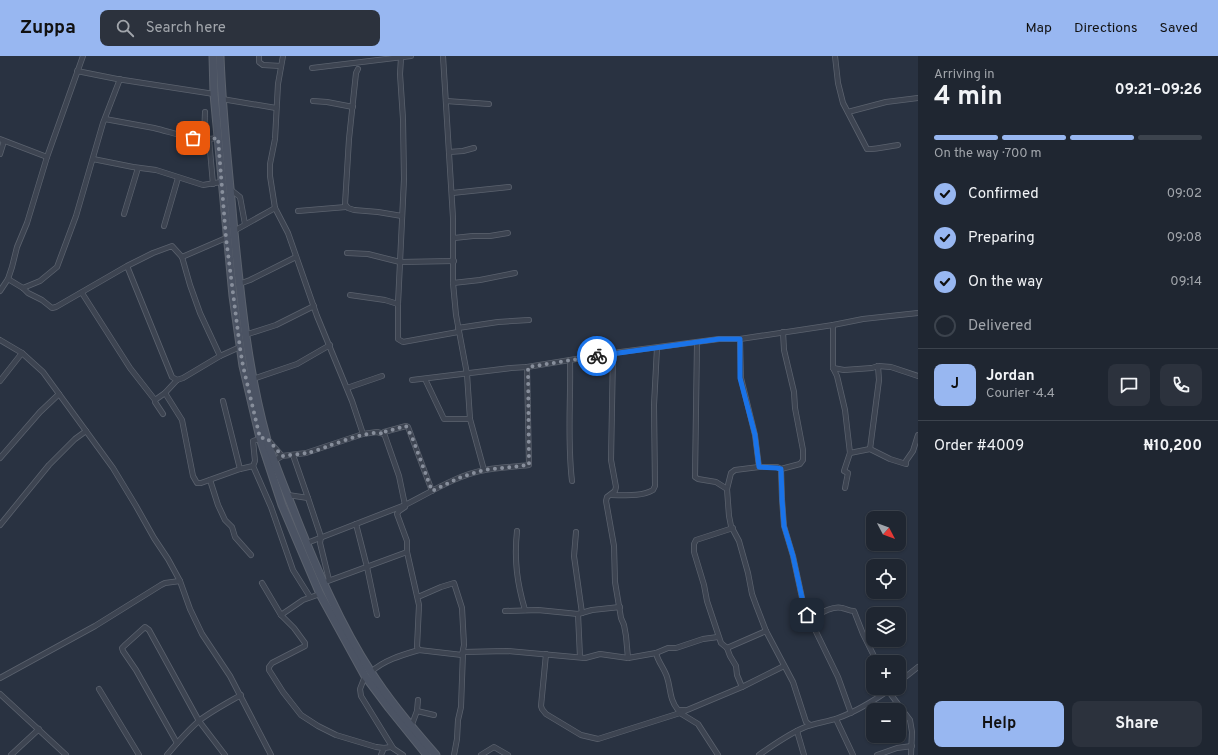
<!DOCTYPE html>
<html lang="en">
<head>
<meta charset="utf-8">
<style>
	:root { --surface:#1f2631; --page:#2c323d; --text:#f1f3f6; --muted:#a1a5ab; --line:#3c434d; --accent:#98b7f1 }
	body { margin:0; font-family:Overpass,sans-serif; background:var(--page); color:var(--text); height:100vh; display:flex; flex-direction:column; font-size:15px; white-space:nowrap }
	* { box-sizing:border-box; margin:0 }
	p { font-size:13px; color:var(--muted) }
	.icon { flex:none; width:22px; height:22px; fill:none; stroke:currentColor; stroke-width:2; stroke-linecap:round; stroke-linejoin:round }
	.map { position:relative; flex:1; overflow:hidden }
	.panel { display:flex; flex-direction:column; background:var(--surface); width:300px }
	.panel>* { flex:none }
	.needle { width:26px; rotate:131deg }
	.tools { position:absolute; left:866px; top:455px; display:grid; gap:8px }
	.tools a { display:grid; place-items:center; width:40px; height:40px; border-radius:8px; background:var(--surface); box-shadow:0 1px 3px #0004,0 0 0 1px var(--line); font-size:20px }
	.pin { position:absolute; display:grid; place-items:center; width:34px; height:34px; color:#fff; margin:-17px; border-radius:8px; box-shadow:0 2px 6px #0006 }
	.courier { position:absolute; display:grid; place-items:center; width:40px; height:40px; margin:-20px; border:3px solid #1a73e8; border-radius:50%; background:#fff; color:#222; box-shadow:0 1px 5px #0007 }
	.headline em { font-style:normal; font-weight:700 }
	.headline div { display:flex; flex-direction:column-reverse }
	.headline { display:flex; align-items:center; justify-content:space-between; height:68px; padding:0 16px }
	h1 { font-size:26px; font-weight:700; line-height:30px }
	.bar { display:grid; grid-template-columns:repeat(4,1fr); gap:6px 4px; align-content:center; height:48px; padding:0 16px }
	.bar i { height:5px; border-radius:3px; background:var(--line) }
	.bar .current { background:var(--accent) }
	.bar p { grid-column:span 4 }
	.line { display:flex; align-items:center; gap:10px; padding:0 16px; border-top:1px solid var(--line) }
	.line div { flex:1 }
	.round { display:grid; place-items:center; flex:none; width:42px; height:42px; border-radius:8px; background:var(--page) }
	ol { padding:0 16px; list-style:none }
	li { display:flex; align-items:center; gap:12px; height:44px }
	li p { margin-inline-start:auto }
	li .icon { padding:4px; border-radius:50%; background:var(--accent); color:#111; stroke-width:4 }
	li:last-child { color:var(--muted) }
	li i { width:22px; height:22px; border:2px solid var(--line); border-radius:50% }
	.cta { display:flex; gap:8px; margin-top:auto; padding:8px 16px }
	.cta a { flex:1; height:46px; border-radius:8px; background:var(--accent); color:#111; font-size:16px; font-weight:700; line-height:46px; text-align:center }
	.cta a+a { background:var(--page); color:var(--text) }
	header { display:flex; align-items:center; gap:24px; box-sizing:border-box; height:56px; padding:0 20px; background:var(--accent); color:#111 }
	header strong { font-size:19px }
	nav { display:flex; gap:22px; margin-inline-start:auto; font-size:14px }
	.search { width:280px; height:36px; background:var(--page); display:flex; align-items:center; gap:10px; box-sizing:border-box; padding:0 14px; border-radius:8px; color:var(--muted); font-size:15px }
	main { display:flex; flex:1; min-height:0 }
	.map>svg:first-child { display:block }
</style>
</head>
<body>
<header>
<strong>Zuppa</strong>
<div class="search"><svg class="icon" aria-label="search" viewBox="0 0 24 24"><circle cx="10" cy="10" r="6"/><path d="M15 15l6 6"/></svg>Search here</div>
<nav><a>Map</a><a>Directions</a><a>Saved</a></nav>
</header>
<main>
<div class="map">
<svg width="918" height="699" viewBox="0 0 918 699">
	<rect width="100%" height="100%" fill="#293241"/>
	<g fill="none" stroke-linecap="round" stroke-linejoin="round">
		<defs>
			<g id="minor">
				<polyline points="259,0 259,6 263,9 281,10"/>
				<polyline points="283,0 278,28 275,83 270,108 270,120 275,152 288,177 317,260 352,345 363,378"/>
				<polyline points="443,0 453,162 453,227 456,259 467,318 470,363 484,414"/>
				<path d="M835 0 838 27 843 47 867 93C871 94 891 90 898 89"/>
				<polyline points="401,2 400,18 403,63 404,123 398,248 398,283 403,286 458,276"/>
				<polyline points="312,12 411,0"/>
				<polyline points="358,13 356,17 349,83 345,148 348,152 354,154 378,156 402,160"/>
				<polyline points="77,15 117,23 214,38"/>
				<polyline points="222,43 276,52"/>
				<polyline points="313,45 327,46 353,51"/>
				<polyline points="446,45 489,48"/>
				<polyline points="848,56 886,46 918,42"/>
				<path d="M105 63C121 66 138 69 154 72 175 77 196 86 217 82"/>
				<polyline points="0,83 47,101"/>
				<polyline points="204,83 205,56"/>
				<polyline points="209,83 213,128"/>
				<polyline points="449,96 463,95 474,92"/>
				<polyline points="0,98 4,85"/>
				<polyline points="93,103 133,111 156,114 203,129 221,126"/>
				<polyline points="230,133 240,141 245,168"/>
				<polyline points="452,137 509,131"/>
				<polyline points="298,155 346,151"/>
				<polyline points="124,158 138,112"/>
				<polyline points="164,170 178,122"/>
				<polyline points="234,175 275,152"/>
				<polyline points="454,182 473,180 490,180 508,177"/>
				<polyline points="347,197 368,198 400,206 454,205"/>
				<polyline points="182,201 226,182"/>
				<polyline points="8,223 23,232 28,237 42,244 52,252 56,251 127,210 153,197 172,190 182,201 190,229 200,257 220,300 183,322 177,324 172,321 127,210"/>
				<polyline points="453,227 480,224 515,217"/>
				<polyline points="239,228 250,224 296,201"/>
				<polyline points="23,232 40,225 57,211 76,160 103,67 120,23"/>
				<polyline points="0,235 8,223 12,211 17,191 27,167 47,101 83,0"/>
				<polyline points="82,237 130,312 155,344 155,346 163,358"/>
				<polyline points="350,239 385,244 398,248"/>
				<polyline points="833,269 833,312 837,320 845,354 850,397 844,415 848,417 845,432"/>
				<polyline points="458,272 498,266 529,264"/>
				<polyline points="783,276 784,294 794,336 795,352 803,394 803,404 800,408 781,413 777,411 759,411 735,414 731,417 727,433 729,460 731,470 739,485 748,517 752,538 756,549 766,575 793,626 806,666 810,669"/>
				<polyline points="245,279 276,269 314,250"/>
				<polyline points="740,283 741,322 755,379 759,411"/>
				<polyline points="0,284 22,297 43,316 113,412 136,450 154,482 168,503 180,525 190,553 202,578 230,620 271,699"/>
				<polyline points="697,287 695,421 698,423 716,426 727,433"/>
				<polyline points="613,297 611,404 616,431 615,435 607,441 606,445 614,490 615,526 621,562 624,569 626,580 628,602"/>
				<polyline points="220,300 240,291"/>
				<path d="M570 304C571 344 567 384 572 425"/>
				<polyline points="833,312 844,314 872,312 878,310 891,311 918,320"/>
				<polyline points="253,323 297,308 330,289"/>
				<polyline points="425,323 444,363 470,363"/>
				<polyline points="412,324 511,312 527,311 613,297 719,283 740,283 833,269 863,263 918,257"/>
				<polyline points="0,325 22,297"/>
				<polyline points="347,332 382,320"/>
				<polyline points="165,337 182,364 193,420 197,427 201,427 240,413 223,345"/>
				<polyline points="155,344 165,337 177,324"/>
				<polyline points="384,378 384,376 406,370 408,371 432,435"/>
				<polyline points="269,385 282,400"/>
				<polyline points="870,393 879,324 878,310"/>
				<polyline points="850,397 870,393 890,403 906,408 906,405 913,395 918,379"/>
				<polyline points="293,399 308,442"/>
				<polyline points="0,402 40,356 59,338"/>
				<path d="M274 405 282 400 306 397 363 378 377 376 384 378 385 380 399 420 405 449C431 436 457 419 485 414 500 411 514 411 529 409L527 311"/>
				<polyline points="253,410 271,451 293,514 310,541"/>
				<polyline points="240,413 253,410 255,405 253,385 262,382"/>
				<polyline points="781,413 782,443 784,470 793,500 804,551 838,621 851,657"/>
				<polyline points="210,424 218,449 225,464 232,471 235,481 251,499"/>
				<polyline points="288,439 308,442 321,481 320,487 329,524"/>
				<path d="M611 439C624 439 641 441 653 434L655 430 654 349 657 292"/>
				<polyline points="356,468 367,511 377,559"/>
				<polyline points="0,469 49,409 75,383 86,375"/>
				<polyline points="733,472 696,484 694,488 694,496 704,529 707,545 721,587 727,592 730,600 736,610 737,619 742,631 784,610"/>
				<path d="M517 475C514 504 517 527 525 554"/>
				<polyline points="576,476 574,500 582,557"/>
				<polyline points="307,487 405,449 405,451 399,455 397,458 407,485 407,496 419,549 417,591 419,594 462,599 464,589 462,552 454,527 441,531 418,541"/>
				<polyline points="328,525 407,496"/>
				<polyline points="262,527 281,559 303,544 320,538"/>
				<polyline points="505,555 538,554 578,558 592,554 620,551"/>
				<polyline points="578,558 580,601"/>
				<polyline points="281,559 294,572 305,587 305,590 272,607 269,611 269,614 283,636 301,659 318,670 336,679 376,691 384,692 391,691 403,699"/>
				<path d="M809 564C818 559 832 549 842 552 847 553 849 555 854 555L863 578 877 606"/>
				<polyline points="727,592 766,575"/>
				<path d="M656 597C658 606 664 612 667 621 671 633 669 643 678 654H684"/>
				<polyline points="546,598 541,650 542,653 546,658 581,679 598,683 680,657"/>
				<path d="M371 616C384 604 402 599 419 594"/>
				<polyline points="365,620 360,633 361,640 393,692"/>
				<polyline points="0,622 95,570 161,529 165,527 180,525"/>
				<polyline points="899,626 918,611"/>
				<polyline points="886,632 910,664 912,676 911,699"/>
				<polyline points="99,633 139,699"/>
				<polyline points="0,638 66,699"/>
				<polyline points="417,655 434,659"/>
				<polyline points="836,663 853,699"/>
				<polyline points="411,671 417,655 418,644"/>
				<polyline points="797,675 804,699"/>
				<polyline points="177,687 136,614 123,595 122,592 124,590 145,571 149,574 199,665 225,699"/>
				<polyline points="11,699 39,673"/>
				<path d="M167 699C177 687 188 674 200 664 212 655 227 647 241 639"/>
				<polyline points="381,699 384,692"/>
				<polyline points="454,699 457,683 458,664 461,651 463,596 507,595 585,602 600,598 628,602 656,597 668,592 676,592 703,583 718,581"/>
				<polyline points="481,699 494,691 508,699"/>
				<polyline points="718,699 698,668 680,657 742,631"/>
				<path d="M759 699C773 689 787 679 803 672 814 667 827 666 838 662 858 655 875 644 892 632"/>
				<polyline points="877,699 897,692 912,690"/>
			</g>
			<g id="secondary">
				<polyline points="213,0 214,38 233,240 243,310 260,382 282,449 320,538 365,620 389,652 427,699"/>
				<path d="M220 0C222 59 229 117 234 176 241 246 248 316 267 384 275 410 286 435 296 461 317 514 340 568 371 616 390 646 413 673 436 699"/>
			</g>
		</defs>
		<use href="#minor" stroke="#5b626e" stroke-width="6"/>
		<use href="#secondary" stroke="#5b626e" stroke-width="9"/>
		<use href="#minor" stroke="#3d4451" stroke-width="4.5"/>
		<use href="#secondary" stroke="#4b5363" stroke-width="7"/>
	</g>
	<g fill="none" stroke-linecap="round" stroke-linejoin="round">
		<path stroke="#878e9b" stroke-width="4" stroke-dasharray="0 7.2" d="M193 82 209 83 218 82 226 182 240 292 243 310 260 382H267L282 400C290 399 299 398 307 397 325 393 368 372 384 378V376L406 370 412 381 432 435 461 421 484 414 529 409 528 311 597 300"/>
		<polyline stroke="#1a73e8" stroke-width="5" points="597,300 719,283 740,283 740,322 755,379 759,411 777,412 781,413 782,443 784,470 793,500 804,551 807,559"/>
	</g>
</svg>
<div class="tools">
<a><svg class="needle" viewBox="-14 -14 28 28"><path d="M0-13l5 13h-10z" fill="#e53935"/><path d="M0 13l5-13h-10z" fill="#a1a5ab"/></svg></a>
<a><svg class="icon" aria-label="locate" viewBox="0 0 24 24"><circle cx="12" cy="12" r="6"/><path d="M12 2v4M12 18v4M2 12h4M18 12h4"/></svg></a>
<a><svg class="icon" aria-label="layers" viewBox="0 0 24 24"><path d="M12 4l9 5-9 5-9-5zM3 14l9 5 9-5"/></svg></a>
<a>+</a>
<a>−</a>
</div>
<div class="pin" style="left:193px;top:82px;background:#ea580c"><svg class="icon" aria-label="bag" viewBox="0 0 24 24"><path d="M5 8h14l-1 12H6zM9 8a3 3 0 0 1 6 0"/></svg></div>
<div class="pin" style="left:807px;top:559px;background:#1f2937"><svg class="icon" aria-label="home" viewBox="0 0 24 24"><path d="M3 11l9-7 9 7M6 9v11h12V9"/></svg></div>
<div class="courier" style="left:597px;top:300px"><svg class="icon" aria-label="bike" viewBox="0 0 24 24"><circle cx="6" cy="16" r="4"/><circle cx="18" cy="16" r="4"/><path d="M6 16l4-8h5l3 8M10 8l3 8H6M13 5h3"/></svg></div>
</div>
<section class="panel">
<div class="headline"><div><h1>4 min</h1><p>Arriving in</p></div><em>09:21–09:26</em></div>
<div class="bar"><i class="current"></i><i class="current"></i><i class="current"></i><i></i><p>On the way · 700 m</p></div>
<ol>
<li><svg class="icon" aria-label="check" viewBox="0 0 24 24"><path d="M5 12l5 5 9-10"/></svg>Confirmed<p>09:02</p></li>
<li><svg class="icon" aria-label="check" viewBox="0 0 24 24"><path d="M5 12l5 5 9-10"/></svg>Preparing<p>09:08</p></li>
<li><svg class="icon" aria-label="check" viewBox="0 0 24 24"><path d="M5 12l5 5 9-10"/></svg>On the way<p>09:14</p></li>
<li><i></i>Delivered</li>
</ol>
<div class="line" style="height:72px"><b class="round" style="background:var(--accent);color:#111">J</b><div><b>Jordan</b><p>Courier · 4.4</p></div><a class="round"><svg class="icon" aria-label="chat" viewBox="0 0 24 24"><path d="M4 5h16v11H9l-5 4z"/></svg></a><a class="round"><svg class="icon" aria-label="phone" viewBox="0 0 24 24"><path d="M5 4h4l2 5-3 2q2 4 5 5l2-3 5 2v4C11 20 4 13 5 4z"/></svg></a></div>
<div class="line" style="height:52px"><div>Order #4009</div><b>₦10,200</b></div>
<div class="cta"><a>Help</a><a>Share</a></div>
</section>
</main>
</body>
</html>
